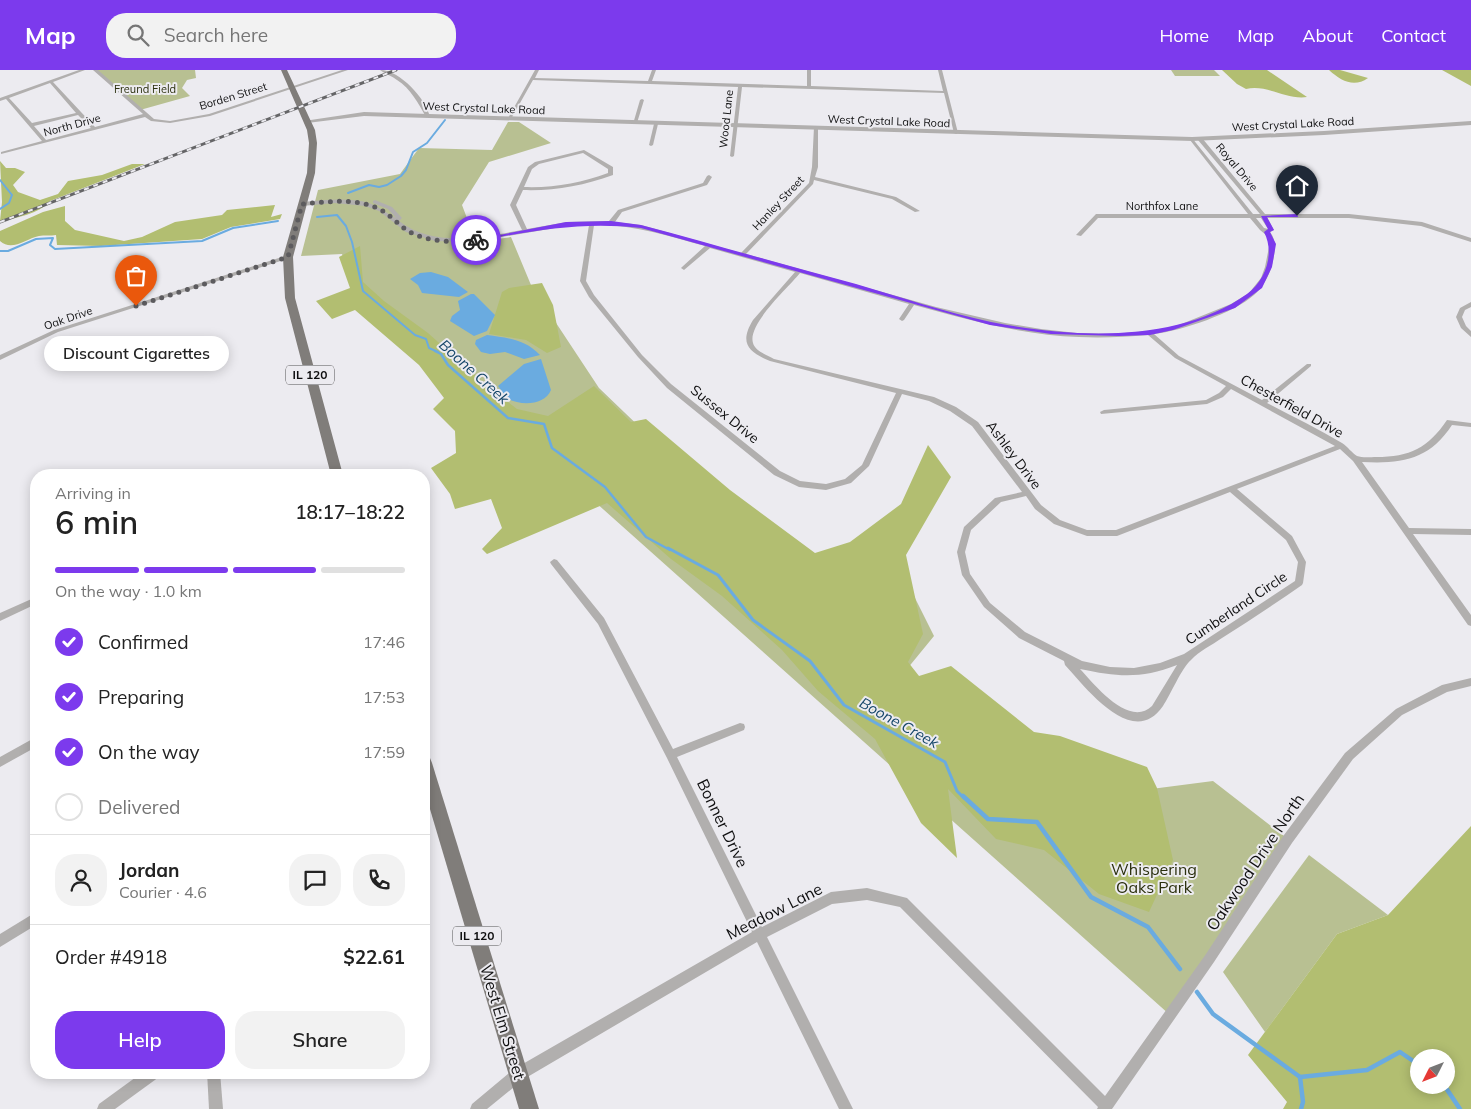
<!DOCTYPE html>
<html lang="en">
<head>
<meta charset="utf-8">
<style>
	:root { --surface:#fff; --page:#f2f2f2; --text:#222; --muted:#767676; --line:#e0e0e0; --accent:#7c3aed }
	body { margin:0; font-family:Mulish,sans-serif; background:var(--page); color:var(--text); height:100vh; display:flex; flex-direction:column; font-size:19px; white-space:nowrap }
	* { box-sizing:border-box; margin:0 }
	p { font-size:16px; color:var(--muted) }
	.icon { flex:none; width:28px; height:28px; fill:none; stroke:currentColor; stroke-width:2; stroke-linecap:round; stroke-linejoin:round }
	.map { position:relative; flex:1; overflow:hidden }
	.drawer { position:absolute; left:30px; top:399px; width:400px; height:610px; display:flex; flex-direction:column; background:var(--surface); border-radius:20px; box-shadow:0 2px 12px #0003 }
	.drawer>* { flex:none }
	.needle { width:32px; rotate:228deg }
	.fabs { position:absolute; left:1410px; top:979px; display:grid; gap:10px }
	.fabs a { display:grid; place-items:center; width:45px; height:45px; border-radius:50%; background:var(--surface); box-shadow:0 2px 12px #0003; font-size:25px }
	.pin { position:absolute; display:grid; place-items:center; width:42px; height:42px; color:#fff; margin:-51px -21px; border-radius:50% 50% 50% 0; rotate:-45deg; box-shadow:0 0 5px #0007 }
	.pin .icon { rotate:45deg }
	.courier { position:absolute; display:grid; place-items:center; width:50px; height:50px; margin:-25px; border:4px solid #7c3aed; border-radius:50%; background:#fff; color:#222; box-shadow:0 1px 6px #0007 }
	.bubble { position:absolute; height:35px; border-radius:18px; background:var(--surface); box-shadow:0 2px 12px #0003; font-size:16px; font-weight:600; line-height:35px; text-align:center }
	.head em { font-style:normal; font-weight:600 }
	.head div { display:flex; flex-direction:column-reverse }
	.head { display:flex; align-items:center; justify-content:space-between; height:85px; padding:0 25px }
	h1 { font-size:32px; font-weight:600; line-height:38px }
	.bar { display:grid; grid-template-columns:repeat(4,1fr); gap:8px 5px; align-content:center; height:60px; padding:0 25px }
	.bar i { height:6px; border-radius:4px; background:var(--line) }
	.bar .current { background:var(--accent) }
	.bar p { grid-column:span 4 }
	.line { display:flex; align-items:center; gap:12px; padding:0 25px; border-top:1px solid var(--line) }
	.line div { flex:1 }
	.round { display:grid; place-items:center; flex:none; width:52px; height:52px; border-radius:20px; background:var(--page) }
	ol { padding:0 25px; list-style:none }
	li { display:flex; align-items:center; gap:15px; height:55px }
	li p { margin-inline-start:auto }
	li .icon { padding:5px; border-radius:50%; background:var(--accent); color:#fff; stroke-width:4 }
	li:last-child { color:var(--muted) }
	li i { width:28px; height:28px; border:2px solid var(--line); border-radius:50% }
	.primary-button { display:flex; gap:10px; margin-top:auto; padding:10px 25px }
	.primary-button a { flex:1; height:58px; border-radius:20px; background:var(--accent); color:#fff; font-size:20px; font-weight:600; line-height:58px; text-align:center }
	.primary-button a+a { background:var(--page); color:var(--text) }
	header { display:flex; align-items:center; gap:30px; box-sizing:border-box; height:70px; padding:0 25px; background:var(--accent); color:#fff }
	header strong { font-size:24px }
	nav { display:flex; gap:28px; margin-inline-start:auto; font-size:18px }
	.search { width:350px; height:45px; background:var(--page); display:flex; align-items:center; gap:12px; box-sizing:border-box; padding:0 18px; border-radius:20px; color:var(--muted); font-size:19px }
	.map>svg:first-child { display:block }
</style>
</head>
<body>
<header>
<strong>Map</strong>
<div class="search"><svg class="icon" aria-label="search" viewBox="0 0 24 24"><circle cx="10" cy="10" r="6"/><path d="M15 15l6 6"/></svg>Search here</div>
<nav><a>Home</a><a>Map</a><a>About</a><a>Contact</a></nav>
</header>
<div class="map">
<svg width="1471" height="1039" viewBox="0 0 1471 1039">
	<rect width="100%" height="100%" fill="#ecebf0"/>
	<g fill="#b8c092">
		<polygon points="96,0 195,0 196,8 187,10 182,18 190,26 140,40"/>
		<polygon points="1171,0 1214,0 1220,6 1175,6"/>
		<polygon points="508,52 519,52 551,73 489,92 462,135 476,172 511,167 531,215 599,318 674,390 824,490 913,524 934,566 907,599 1070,696 1128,722 1213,711 1288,769 1170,945 353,216 342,184 301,186 318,120 400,104 419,78 492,80"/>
		<polygon points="1309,785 1388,845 1337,864 1265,962 1223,902"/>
	</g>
	<g fill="#b2be71" fill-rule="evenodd">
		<path d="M1222 0H1267L1307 27C1286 30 1267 14 1246 19L1237 14Z"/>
		<path d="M1329 0H1340L1368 8C1354 18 1341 11 1329 0Z"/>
		<polygon points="1442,0 1471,0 1471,16"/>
		<path d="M0 91 6 98H15L25 102 13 115 18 122 40 130 58 124 68 111 102 105 132 94H145L50 131C39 144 16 148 0 151L2 132Z"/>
		<path d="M275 135 271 147 282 144 280 149 231 157 202 169 101 176 57 175 56 165C51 166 44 165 39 166 25 169 12 182 0 171V161L43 142 65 136V151L75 160 124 171 142 167 175 152 222 145 227 140Z"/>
		<polygon points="360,176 363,212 384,231 428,263 485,314 517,339 548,346 594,316 631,352 646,349 730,420 815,483 850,472 901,434 928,375 951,407 906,485 923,564 908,592 919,606 951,596 1034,662 1060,666 1147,697 1157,718 1173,790 1149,842 1099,824 1044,780 996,769 948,719 957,788 921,753 875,669 818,621 782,580 722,526 671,489 607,433 487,484 482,479 502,458 491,429 455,439 450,424 431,398 456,383 455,361 433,339 444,328 419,295 355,240 332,249 316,231 350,218 339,187"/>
		<polygon points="542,213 553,235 561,277 547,283 526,270 489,264 502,222 509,218"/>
		<path d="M1471 756V1039H1283L1287 1032 1248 985 1337 864 1388 845ZM1419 988H1446V1015H1419Z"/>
	</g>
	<g fill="#6aabe0">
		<polygon points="431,202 448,207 468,222 459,227 422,223 418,215 410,209 420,203"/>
		<polygon points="471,224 474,224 495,245 487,261 474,266 450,251 452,246 460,240 458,231"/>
		<path d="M487 265C508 268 525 269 540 285L524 289 505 282 490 284 481 282 475 274 476 270Z"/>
		<path d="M541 289 551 320C545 335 522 336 508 329 504 326 501 320 498 316L524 294Z"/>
	</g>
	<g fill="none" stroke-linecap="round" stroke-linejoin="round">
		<g stroke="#6aabe0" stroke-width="2">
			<polyline points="0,110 12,125 9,133 0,139"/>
			<polyline points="348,123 369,115 379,117 387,115 401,106 406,100 413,82 427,73 445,50"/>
			<polyline points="317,147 337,145 346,156 352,172 363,221 415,265 426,269 429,278 438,282"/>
			<polyline points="0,181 8,181 36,169 53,168 50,175 55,179 202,171 233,158 278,151"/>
		</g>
		<polyline stroke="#6aabe0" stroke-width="2.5" points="435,281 441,284 448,295 508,348 544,354 552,378 605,417 646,467 670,480"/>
		<polyline stroke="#6aabe0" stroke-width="3" points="668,478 718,505 753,550 810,591 844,635 945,692 957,721 964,728"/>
		<g stroke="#6aabe0" stroke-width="4.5">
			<polyline points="963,726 988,749 1037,752 1091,827 1148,857 1180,899"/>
			<polyline points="1197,922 1213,944 1300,1007 1367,1000 1400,982 1419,995"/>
			<polyline points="1300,1007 1303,1032 1301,1039"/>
			<polyline points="1444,1015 1460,1039"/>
		</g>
		<g fill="#b1afae" fill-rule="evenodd">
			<path d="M79 0H85L53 12 95 57 143 44 93 0H98L154 49 170 51 209 44 342 0H348L210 46 170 53 151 51 145 47 1 84V82L42 71 6 29 0 31V28ZM50 13 76 43 32 53 9 28ZM78 45 91 58 46 70 34 56Z"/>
			<path d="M380 0C400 0 426 29 430 47H426C418 33 411 19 397 10 392 6 385 4 380 0Z"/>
			<polygon points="535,0 539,0 535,8 648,11 652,0 656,0 652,11 807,16 807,0 811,0 811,16 943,21 938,0 942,0 958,63 956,64 954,63 944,23 742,17 734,86 732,87 730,86 738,17 533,10 511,49 507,50"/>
			<polygon points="642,29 644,30 637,53 633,54 640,30"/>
			<polygon points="656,53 658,54 653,75 651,76 649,75 654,54"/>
			<path d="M814 57 818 58V97L815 107 896 127 920 141 915 142 892 129 814 110 813 114 746 184 936 237 1005 253 1041 259 1077 263 1113 264 1158 260 1179 255 1231 234 1249 223 1261 208 1265 197 1269 177V170L1266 165 1260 160 1250 148H1098L1081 166 1076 165 1096 144H1248L1190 70V68H1192L1253 144H1260L1198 70V68H1202L1265 144H1349L1422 152 1471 168V172L1421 156 1349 148H1267L1274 160 1270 162C1277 171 1275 181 1273 191 1270 204 1264 216 1254 225 1234 243 1181 261 1154 264L1179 286 1262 330 1307 294H1311V296L1267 333C1292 346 1318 359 1342 373 1348 377 1352 383 1357 386 1362 388 1371 387 1376 387 1410 387 1428 378 1447 350L1471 353V357L1452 355C1429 390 1402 394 1362 392L1409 458 1471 459V465L1413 464 1471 545V556L1468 555 1353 391 1340 379 1237 419 1292 466 1306 492 1303 513 1302 515C1276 533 1249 551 1222 568 1212 575 1199 581 1191 590 1181 599 1171 624 1163 636 1133 680 1086 618 1065 595L1064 591 1019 568 984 537 962 505 957 482 964 457 995 428 1022 422 972 356 950 341 929 331 902 324 869 396 851 413 826 420 799 417 774 405 667 318 638 287 589 227 580 211 589 155 567 156 472 172 435 171 406 162 379 141 365 136 334 133 302 136 299 134 302 132C323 130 349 127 369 133 380 137 387 144 396 148L388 139 373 133V131L375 130 392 137 402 148 399 151C434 178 482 167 522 160L510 135 528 97 535 92 584 80 613 97V105C583 116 554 121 523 120L516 135 527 159 567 152 609 151 618 140 703 113 707 106 709 105 712 107 707 115 622 142 615 152 641 155 741 183 809 113 812 97ZM583 83 608 99V103C581 113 554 118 524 117L532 99 539 94ZM1256 148H1261L1268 159 1264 158ZM594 155C633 154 669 166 705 176L682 197 681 198 684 200 710 178 795 202 753 250C739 273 748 282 770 291L896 323 862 395 845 409 826 414 800 411 780 401 671 314 642 285 594 225 586 211ZM800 203 909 234 899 249 902 251 904 250 914 235C968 250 1023 265 1079 267 1102 268 1125 267 1148 265L1175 288 1226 316 1219 323 1206 330 1104 340 1100 342 1101 344 1207 334 1223 327 1231 319 1335 376 1116 460H1087L1060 450 1041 435 978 352 956 337 934 327 774 289C767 285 755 281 753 273 747 254 789 217 800 203ZM1230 422 1286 470 1298 492 1295 511 1184 584 1160 593 1134 598 1110 597 1082 591 1025 562 990 533 970 504 965 482 971 460 1001 432 1026 426 1035 439 1054 454 1087 466H1117ZM1177 595 1152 636C1129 658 1095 615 1080 599 1118 607 1141 609 1177 595Z"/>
			<polygon points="288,185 290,186 290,188 58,262 0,290 0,285 54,260"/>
			<polygon points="1471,232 1471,237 1465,240 1462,247 1466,256 1471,261 1471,267 1461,258 1456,247 1460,238"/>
			<polygon points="554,489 557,490 604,548 673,679 740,653 744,654 745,657 744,660 677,687 762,857 831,822 867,818 907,828 1105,1026 1206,884 1284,765 1345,683 1396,639 1442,615 1471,608 1471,616 1447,622 1402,645 1353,689 1292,773 1214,892 1112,1039 1097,1039 1098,1037 900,837 867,830 832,834 767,867 853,1039 839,1039 757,872 524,1009 487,1039 470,1039 472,1034 514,999 752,862 667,688 598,554 551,494 550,492"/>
			<polygon points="36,527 36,534 0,551 0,543"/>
			<polygon points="36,667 36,677 0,697 0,687"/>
			<polygon points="36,842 36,855 0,877 0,864"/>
			<polygon points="143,1002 160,1002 159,1007 115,1039 97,1039 99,1034"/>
			<polygon points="207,1002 220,1002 223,1039 209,1039"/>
		</g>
		<polygon fill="#b1afae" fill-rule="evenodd" points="364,42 1192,67 1324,61 1471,51 1471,55 1324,65 1192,71 364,46 307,53 304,51"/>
		<g fill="#807d7a" fill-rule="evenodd">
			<polygon points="281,0 287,0 315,60 317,73 315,103 293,187 295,228 343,405 331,405 285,228 283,187 307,103 309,73 307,60"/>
			<polygon points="424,686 430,688 432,693 539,1039 519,1039 424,719"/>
		</g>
		<defs>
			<polyline id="rail" points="0,152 396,0"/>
		</defs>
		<use href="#rail" stroke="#656567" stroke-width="3"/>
		<use href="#rail" stroke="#ecebf0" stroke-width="2" stroke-dasharray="5" stroke-linecap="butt"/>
	</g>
	<path fill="#7c3aed" d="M1297 144 1298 147H1267L1274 160 1270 162 1276 174 1272 197 1262 218 1235 238 1173 260 1150 265 1119 266 1051 264 990 255 641 158C581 151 534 161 476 171L474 170 566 152 611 151 641 155C713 174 784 195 856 214 900 227 945 242 991 252 1071 268 1177 274 1247 224 1266 210 1275 183 1264 162L1268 159 1261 146Z"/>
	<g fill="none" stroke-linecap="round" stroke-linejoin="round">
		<path stroke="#5c5b5e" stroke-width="5" stroke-dasharray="0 9" d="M136 236 288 187 302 134C326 132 351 128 375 137 388 142 397 154 408 161 426 172 456 173 476 170"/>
	</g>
	<g text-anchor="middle" stroke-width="4" stroke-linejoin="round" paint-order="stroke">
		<g font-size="11" fill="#2b300e" stroke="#ecebf0">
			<text x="145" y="23">Freund Field</text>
		</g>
		<g font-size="11" fill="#0e0e0f" stroke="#ecebf0">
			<text transform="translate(233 26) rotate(-17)" y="4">Borden Street</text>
			<text transform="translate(484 38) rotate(2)" y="4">West Crystal Lake Road</text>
			<text transform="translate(726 49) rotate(-84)" y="4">Wood Lane</text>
			<text transform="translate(889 51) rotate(2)" y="4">West Crystal Lake Road</text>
			<text transform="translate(1293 54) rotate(-3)" y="4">West Crystal Lake Road</text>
			<text transform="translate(72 55) rotate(-15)" y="4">North Drive</text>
			<text transform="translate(1237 97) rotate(50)" y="4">Royal Drive</text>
			<text transform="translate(778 133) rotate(-47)" y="4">Hanley Street</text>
			<text x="1162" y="140">Northfox Lane</text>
			<text transform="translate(68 248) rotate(-19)" y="4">Oak Drive</text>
		</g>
		<g fill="#ecebf0" stroke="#515052" stroke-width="1">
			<rect x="286" y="295.5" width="48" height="19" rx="4"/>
			<rect x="453" y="856.5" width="48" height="19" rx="4"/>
		</g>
		<g font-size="12" font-weight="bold" fill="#0e0e0f">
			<text x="310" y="309">IL 120</text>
			<text x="477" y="870">IL 120</text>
		</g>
		<g font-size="14" fill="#0e0e0f" stroke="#ecebf0">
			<text transform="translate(1292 336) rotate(29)" y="5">Chesterfield Drive</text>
			<text transform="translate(725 344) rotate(39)" y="5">Sussex Drive</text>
			<text transform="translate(1014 385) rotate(53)" y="5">Ashley Drive</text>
			<text transform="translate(1236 538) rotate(-34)" y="5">Cumberland Circle</text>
		</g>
		<g font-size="15" font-style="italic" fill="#144568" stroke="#ecebf0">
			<text transform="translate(474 302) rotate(42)" y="5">Boone Creek</text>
			<text transform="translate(899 653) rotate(29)" y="5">Boone Creek</text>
		</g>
		<g font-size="16" fill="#0e0e0f" stroke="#ecebf0">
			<text transform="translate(723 753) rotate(64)" y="6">Bonner Drive</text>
			<text transform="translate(1255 792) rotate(-56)" y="6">Oakwood Drive North</text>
			<text transform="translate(774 841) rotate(-27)" y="6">Meadow Lane</text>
			<text transform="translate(503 952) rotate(73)" y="6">West Elm Street</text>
		</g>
		<g font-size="16" fill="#2b300e" stroke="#ecebf0">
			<text x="1154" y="805">Whispering<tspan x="1154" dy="18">Oaks Park</tspan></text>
		</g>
	</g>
</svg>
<div class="fabs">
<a><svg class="needle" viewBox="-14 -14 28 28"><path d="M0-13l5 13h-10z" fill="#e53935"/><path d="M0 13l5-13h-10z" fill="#767676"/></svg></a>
</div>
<div class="pin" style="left:136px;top:236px;background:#ea580c"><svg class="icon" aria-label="bag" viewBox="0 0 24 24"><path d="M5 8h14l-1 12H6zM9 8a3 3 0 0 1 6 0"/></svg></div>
<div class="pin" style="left:1297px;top:146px;background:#1f2937"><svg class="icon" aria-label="home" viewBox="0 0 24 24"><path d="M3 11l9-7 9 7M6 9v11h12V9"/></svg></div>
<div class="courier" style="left:476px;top:170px"><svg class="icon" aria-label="bike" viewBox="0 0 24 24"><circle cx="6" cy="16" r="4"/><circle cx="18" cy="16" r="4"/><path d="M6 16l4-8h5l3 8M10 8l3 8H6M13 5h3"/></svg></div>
<div class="bubble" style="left:44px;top:266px;width:185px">Discount Cigarettes</div>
<section class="drawer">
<div class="head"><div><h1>6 min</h1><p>Arriving in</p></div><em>18:17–18:22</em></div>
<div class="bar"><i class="current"></i><i class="current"></i><i class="current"></i><i></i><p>On the way · 1.0 km</p></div>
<ol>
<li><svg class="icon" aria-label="check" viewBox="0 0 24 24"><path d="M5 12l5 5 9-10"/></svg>Confirmed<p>17:46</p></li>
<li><svg class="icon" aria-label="check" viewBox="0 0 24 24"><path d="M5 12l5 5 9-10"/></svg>Preparing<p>17:53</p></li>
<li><svg class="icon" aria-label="check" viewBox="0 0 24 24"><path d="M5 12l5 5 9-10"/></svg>On the way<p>17:59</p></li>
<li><i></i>Delivered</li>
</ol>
<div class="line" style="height:90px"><a class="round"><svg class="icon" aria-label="person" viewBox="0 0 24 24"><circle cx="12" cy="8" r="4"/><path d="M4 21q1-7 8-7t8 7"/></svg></a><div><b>Jordan</b><p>Courier · 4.6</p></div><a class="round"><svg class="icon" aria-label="chat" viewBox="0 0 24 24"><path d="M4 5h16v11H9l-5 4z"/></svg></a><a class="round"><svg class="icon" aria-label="phone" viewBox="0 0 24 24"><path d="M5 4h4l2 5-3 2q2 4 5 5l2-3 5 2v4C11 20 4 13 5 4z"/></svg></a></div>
<div class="line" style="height:65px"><div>Order #4918</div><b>$22.61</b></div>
<div class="primary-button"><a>Help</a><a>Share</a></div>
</section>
</div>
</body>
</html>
